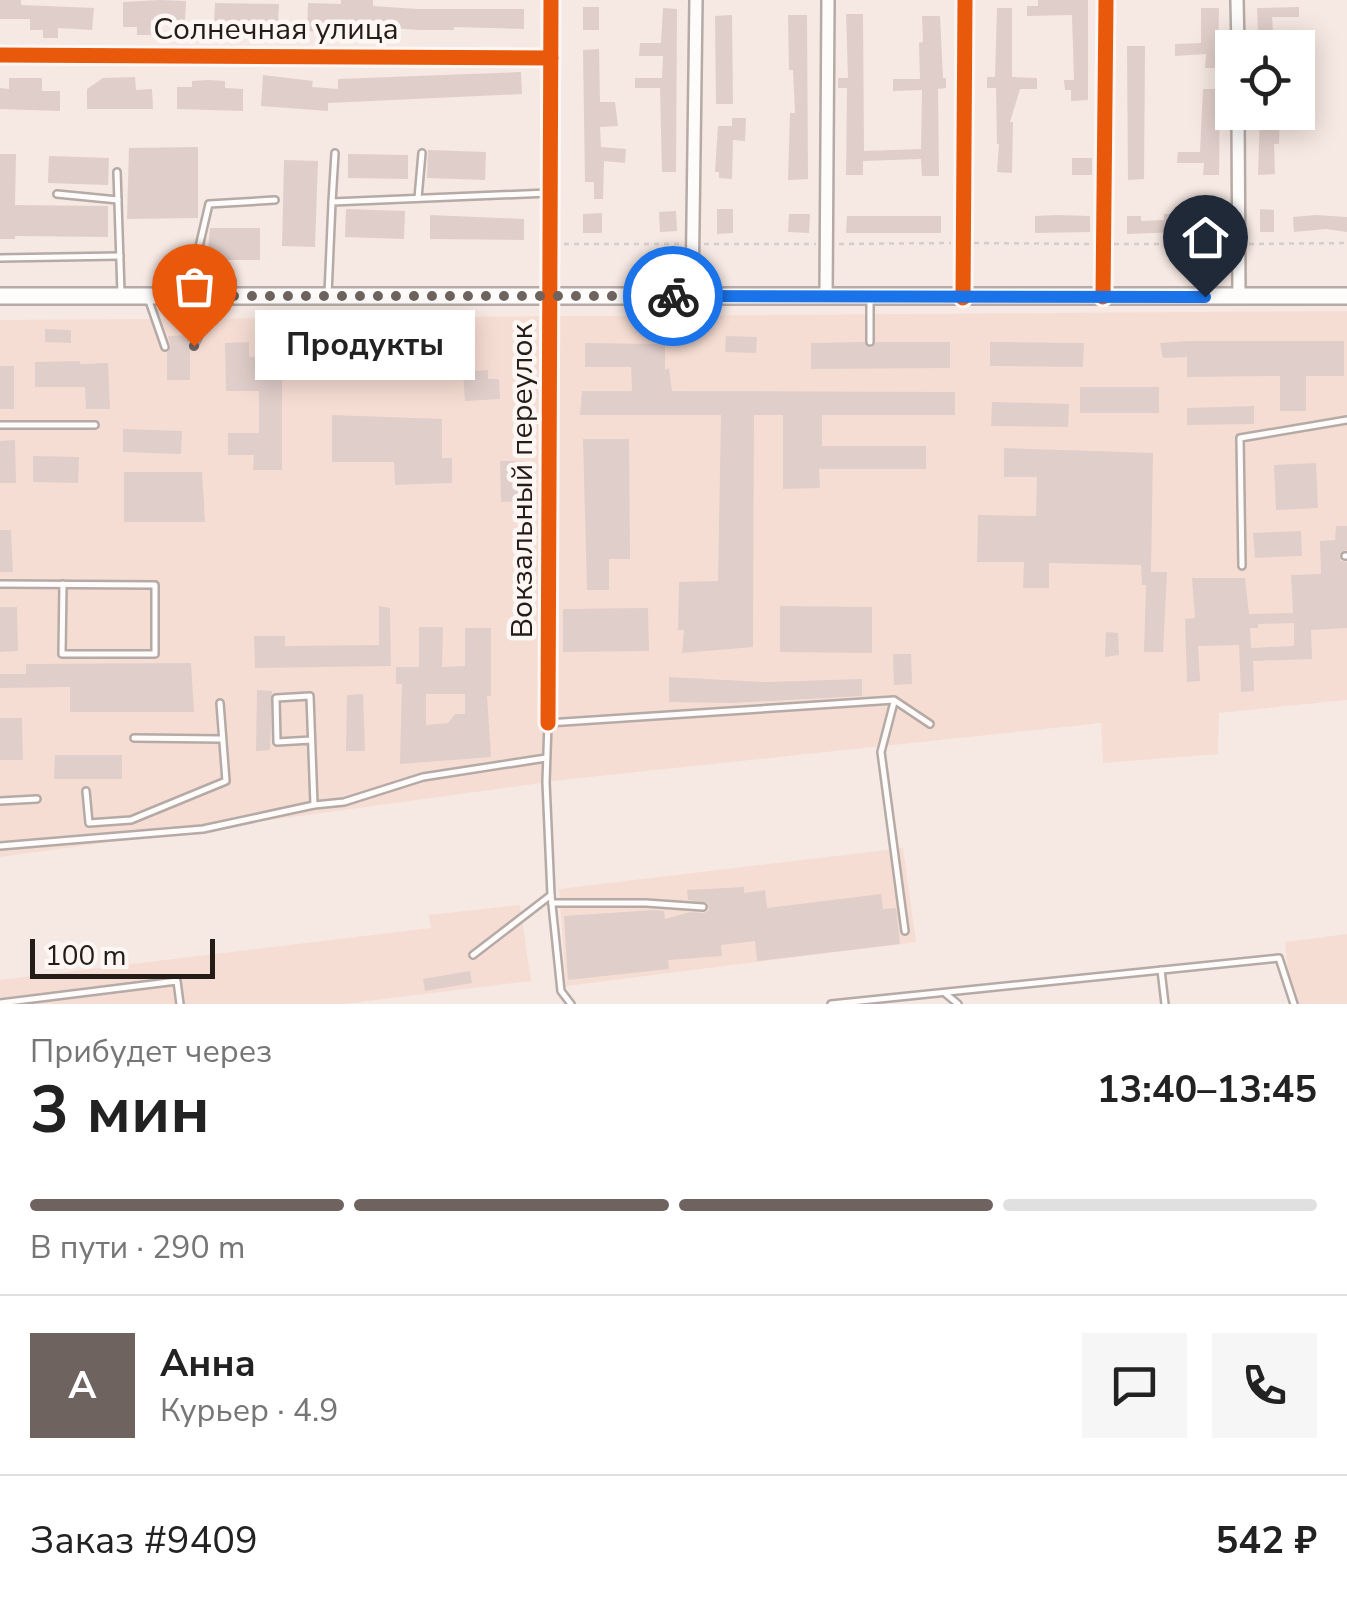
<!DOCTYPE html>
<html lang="ru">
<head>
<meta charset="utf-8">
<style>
	:root { --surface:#fff; --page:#f6f6f6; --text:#222; --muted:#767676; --line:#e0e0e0; --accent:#6e635f }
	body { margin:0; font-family:"Nunito Sans",sans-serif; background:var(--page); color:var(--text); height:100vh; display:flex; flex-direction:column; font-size:38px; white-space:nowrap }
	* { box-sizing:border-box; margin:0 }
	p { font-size:32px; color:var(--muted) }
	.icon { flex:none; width:55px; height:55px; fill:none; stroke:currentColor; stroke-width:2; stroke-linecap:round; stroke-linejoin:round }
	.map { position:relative; height:1004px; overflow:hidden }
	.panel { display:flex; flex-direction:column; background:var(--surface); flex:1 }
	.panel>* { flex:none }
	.tools { position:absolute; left:1215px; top:30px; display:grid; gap:20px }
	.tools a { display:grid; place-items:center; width:100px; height:100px; border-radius:0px; background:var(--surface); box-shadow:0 5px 25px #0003; font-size:50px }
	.scale { position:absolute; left:30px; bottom:25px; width:185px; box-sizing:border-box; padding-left:10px; border:5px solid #251c18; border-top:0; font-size:28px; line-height:35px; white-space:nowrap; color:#251c18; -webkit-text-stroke:8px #fcf7f4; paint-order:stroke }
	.pin { position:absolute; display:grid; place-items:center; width:85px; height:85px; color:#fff; margin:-102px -42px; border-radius:50% 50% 50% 0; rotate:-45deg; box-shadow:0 0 10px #0007 }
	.pin .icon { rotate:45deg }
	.courier { position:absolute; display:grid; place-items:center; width:100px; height:100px; margin:-50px; border:8px solid #1a73e8; border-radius:50%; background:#fff; color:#222; box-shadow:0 2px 12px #0007 }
	.bubble { position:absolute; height:70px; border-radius:0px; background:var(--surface); box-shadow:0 5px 25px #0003; font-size:32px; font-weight:700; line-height:70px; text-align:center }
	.overview em { font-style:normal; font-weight:700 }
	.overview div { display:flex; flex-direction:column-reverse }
	.overview { display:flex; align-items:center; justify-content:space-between; height:170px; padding:0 30px }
	h1 { font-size:65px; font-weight:700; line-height:75px }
	.bar { display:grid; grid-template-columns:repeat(4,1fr); gap:15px 10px; align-content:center; height:120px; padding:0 30px }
	.bar i { height:12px; border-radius:8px; background:var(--line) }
	.bar .active { background:var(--accent) }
	.bar p { grid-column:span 4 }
	.line { display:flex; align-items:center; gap:25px; padding:0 30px; border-top:2px solid var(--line) }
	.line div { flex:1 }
	.round { display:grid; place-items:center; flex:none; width:105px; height:105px; border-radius:0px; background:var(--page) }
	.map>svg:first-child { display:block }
</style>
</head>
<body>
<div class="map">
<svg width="1347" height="1004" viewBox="0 0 1347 1004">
	<rect width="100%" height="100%" fill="#f6e8e2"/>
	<g fill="#f6ddd3">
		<polygon points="1347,311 1347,700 1219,713 1218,754 1103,763 1101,723 570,779 0,857 0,320"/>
		<polygon points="903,848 916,942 566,986 559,889"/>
		<polygon points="520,905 531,981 343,1004 0,1004 0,980 431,928 429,915"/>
		<polygon points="1347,934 1347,1004 1291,1004 1285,942"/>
	</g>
	<g fill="#e0ceca" fill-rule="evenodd">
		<polygon points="0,0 21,0 21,5 94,8 92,30 58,28 58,38 43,38 43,30 30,30 30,19 0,19"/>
		<polygon points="160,0 186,1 185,23 151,20 151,35 137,35 137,27 123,27 123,2"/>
		<polygon points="341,0 373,0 373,6 417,9 524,9 524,29 454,27 454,30 418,30 354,25 353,34 307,31 308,3 341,4"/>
		<polygon points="1038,0 1088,0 1088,100 1071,101 1071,90 1065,90 1064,80 1074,80 1072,15 1027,16 1027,6 1038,6"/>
		<polygon points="215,3 279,4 278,24 243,23 242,36 228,36 229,26 214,26"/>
		<rect x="583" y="7" width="16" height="23"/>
		<polygon points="1299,7 1299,17 1272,17 1273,31 1258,31 1257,8"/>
		<polygon points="663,8 677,9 676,172 662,172 660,88 635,88 635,78 662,78 663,56 639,56 640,43 661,43"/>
		<polygon points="997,8 1012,8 1012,77 1037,78 1037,89 1020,89 1010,122 1013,122 1012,173 997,172 999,144 997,144 996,88 987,88 987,77 995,77"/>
		<polygon points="1201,8 1219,8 1218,68 1205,68 1206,54 1175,56 1175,44 1201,43"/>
		<polygon points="846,14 863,14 864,151 921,149 922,90 893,91 893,79 920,79 919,43 923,42 922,16 940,16 943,78 946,78 946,88 938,89 939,176 922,176 921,159 863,161 863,175 846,175 847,88 838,88 838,78 848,78"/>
		<polygon points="732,15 733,104 716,104 715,16"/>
		<polygon points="788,15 807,15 808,179 788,180 790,113 795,113 793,70 789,70"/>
		<polygon points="1127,46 1145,46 1144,179 1128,180"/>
		<polygon points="599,49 600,102 615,102 618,126 600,127 601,147 626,149 625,163 604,161 603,199 594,199 594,182 585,182 583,50"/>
		<polygon points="521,72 522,94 328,103 328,111 261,106 263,75 313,81 312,87 338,89 338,79"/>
		<polygon points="135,77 136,90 152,89 153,109 87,109 87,89 103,78"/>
		<polygon points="9,78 42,78 42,91 60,91 60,111 0,109 0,88 9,89"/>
		<polygon points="208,80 225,81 225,88 243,89 243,111 177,109 177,87 192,87 192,81"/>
		<polygon points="1203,89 1220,89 1219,175 1203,175 1204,163 1177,163 1178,152 1200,152"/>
		<polygon points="1260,114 1280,115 1279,144 1274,144 1275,174 1258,175"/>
		<polygon points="732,118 746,118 745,141 733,140 732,179 719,178 719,172 715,172 718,126 732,126"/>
		<polygon points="198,147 198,218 127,219 129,148"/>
		<polygon points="428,150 486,152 485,180 427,178"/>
		<polygon points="0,154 16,154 15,205 108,206 108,237 15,236 15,239 0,239"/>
		<polygon points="348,154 408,155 408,179 348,178"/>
		<polygon points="49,156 109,158 108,185 48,183"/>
		<rect x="1072" y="158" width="20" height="17"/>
		<polygon points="284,160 318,161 315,247 282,246"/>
		<polygon points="346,209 405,211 404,239 345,237"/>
		<polygon points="717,209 733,209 733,233 717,234"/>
		<polygon points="1260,209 1274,210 1274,232 1260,232"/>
		<polygon points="676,211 677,231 660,232 659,212"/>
		<polygon points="602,213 602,233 583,233 583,214"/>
		<polygon points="789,214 810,214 809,233 788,232"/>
		<polygon points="1164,214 1179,214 1180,232 1127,234 1127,216 1141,216 1141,221 1164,220"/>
		<polygon points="430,215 524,219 524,240 430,239"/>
		<polygon points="1058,215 1090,216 1090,232 1035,233 1035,216"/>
		<polygon points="1316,215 1347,217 1347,232 1326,229 1294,232 1293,217"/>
		<polygon points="847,216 941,216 941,233 846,233"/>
		<polygon points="210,228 260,228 260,260 207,260"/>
		<polygon points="45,329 71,330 71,343 45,342"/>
		<polygon points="190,335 190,380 167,380 167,353 171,347 168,336"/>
		<polygon points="726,336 757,337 756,353 725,352"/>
		<polygon points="1187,341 1344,341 1344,376 1306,376 1306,411 1280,411 1280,376 1187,377 1187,357 1163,358 1160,343"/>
		<polygon points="249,342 249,357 282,356 282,470 253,470 254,455 228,455 228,433 259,433 259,391 226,391 225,343"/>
		<polygon points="864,342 871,348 876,342 950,342 950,368 811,369 811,343"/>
		<polygon points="990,342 1084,343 1083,367 990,366"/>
		<polygon points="585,343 665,344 665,370 669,368 672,391 955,392 955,415 822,415 822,446 926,446 926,469 819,469 820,488 783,489 783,415 754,415 753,647 682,653 684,630 678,630 679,582 718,581 721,415 580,415 582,391 632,391 631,367 585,367"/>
		<polygon points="80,361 80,364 108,363 110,409 86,409 85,387 35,387 35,362"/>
		<rect x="0" y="366" width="14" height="43"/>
		<polygon points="488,370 488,379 499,379 500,399 465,401 463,372"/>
		<rect x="1080" y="387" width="79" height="26"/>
		<polygon points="992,402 1069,404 1068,427 991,426"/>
		<polygon points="1254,406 1254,424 1187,425 1187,408"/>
		<polygon points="332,415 442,419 442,458 452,458 452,483 395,485 394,462 332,462"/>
		<polygon points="123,429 182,431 181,454 123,452"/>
		<polygon points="583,439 629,439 630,559 609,559 609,590 587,590"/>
		<polygon points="15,440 16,483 0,483 0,441"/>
		<polygon points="1004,448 1153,453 1151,572 1167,572 1163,652 1144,652 1146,585 1142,585 1141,565 1049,563 1049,588 1023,588 1024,562 977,562 978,515 1036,516 1037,477 1004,477"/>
		<polygon points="33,456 79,457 78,483 33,482"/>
		<polygon points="500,461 524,461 524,501 501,502"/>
		<polygon points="1316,463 1318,508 1276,510 1274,465"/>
		<polygon points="124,472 202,472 205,522 124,522"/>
		<path d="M1336 526H1347V550L1339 555 1341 561 1347 562V628L1311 630 1312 659 1253 661 1254 691 1241 692 1239 645 1198 646 1200 681 1187 682 1185 619 1195 618 1192 578H1245L1249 614 1293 613 1291 575 1321 574 1320 541 1335 540ZM1294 623V646L1251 648 1250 628H1258V624Z"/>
		<polygon points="0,530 11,530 13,572 0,572"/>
		<polygon points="1301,531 1302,556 1255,558 1253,533"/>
		<polygon points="379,606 390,608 391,666 255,668 254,636 285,636 285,646 379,645"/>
		<polygon points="780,606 872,607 872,653 780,652"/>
		<polygon points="0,607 17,607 18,651 0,652"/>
		<polygon points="648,608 649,651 563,652 563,609"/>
		<path d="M419 627H443L442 667 465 666V628H491V696H487L491 757 400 764 402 684H396V667H419ZM426 694H465V714H455L448 723 426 725Z"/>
		<polygon points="1106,632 1118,633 1119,655 1105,657"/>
		<polygon points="893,654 911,654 912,684 894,685"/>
		<polygon points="191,663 194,712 70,712 70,687 0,688 0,674 26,674 26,664"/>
		<polygon points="669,677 766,682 862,679 862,696 733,703 669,702"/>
		<polygon points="257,690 272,691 270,750 256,751"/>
		<polygon points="363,694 365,751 346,751 347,695"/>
		<polygon points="0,718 22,718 23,760 0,760"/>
		<polygon points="55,755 122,755 122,779 54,779"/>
		<polygon points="744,887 744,893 765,890 767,908 881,894 883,909 896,908 900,944 757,961 755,941 721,945 722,956 668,960 669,969 568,980 564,916 654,910 664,911 665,919 690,912 704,913 709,910 708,903 688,900 687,890"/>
		<polygon points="470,971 472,983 425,991 423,979"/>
	</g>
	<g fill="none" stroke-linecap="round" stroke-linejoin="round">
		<defs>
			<g id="service">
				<polyline points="117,172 121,293"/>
				<polyline points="57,194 118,200"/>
				<polyline points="418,198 422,153"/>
				<polyline points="332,202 335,153"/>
				<polyline points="0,258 120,256"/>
				<polyline points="231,293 232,281 195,264 209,204 275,200"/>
				<polyline points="328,294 332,202 548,193"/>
				<polyline points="148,298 165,347"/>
				<polyline points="870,300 870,342"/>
				<polyline points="194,346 216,299"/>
				<polyline points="0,425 95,425"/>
				<polyline points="1345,556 1347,556"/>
				<polyline points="1242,566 1240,438 1347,420"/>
				<polyline points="0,584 155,585 155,654 62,654 63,584"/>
				<polyline points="894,702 881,752 905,931"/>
				<polyline points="134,738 221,739"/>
				<polyline points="311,740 277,742 276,698 310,696 314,805"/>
				<polyline points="86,791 89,823 131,820 226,781 220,703"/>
				<polyline points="0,801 37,799"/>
				<polyline points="0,846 203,829 314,805 344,802 423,777 546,758"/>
				<polyline points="552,903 646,903 703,907"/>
				<polyline points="473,955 551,895"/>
				<polyline points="1161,970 1165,1004"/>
				<polyline points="946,994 958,1004"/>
				<polyline points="0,1003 177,981 180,1004"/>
				<polyline points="571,1004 561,991 551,895 546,782 548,723 894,700 930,724"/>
				<polyline points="831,1004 1279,958 1294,1004"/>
			</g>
			<g id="minor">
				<polyline points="1237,0 1238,48"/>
				<polyline points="0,55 551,58"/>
				<polyline points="1238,112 1239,297"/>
				<polyline points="692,296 696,0"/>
				<polyline points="826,297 828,0"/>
				<polyline points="1103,297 1106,0"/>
				<polyline points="963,298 965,0"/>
				<polyline points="548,723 551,0"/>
			</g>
			<polyline id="secondary" points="0,296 1347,296"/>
		</defs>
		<use href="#service" stroke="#b5aaa6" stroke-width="10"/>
		<use href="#minor" stroke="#b5aaa6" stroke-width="16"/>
		<use href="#secondary" stroke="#b5aaa6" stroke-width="20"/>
		<g stroke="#d3cecd" stroke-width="2.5" stroke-dasharray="5 5" stroke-linecap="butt">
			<polyline points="974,243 1091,244"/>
			<polyline points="564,244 681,244"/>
			<polyline points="704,244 816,244"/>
			<polyline points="839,244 951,243"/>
			<polyline points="1114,244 1226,244"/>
			<polyline points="1249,244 1347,243"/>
		</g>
		<use href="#service" stroke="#fefcfb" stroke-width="5"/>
		<use href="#minor" stroke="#fefcfb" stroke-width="11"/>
		<use href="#secondary" stroke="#fefcfb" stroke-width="15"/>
		<defs>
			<g id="cycleway">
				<polyline points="0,55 551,58"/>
				<polyline points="1103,297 1106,0"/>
				<polyline points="963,298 965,0"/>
				<polyline points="548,723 551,0"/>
			</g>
		</defs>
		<use href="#cycleway" stroke="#fcf7f4" stroke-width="21"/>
		<use href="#cycleway" stroke="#e8590c" stroke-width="15"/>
	</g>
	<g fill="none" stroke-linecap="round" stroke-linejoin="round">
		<polyline stroke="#6e635f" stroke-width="10" stroke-dasharray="0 18" points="194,346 217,296 673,296"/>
		<polyline stroke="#1a73e8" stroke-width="12" points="673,296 1205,297"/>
	</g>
	<g text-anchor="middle" stroke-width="9" stroke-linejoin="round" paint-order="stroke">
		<g font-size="30" fill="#251c18" stroke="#fcf7f4">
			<text x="276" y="39">Солнечная улица</text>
			<text transform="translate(522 481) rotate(-90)" y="10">Вокзальный переулок</text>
		</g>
	</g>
</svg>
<div class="tools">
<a><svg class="icon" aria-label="locate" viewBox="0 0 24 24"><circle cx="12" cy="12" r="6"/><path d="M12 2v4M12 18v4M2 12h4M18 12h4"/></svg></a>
</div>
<div class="scale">100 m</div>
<div class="pin" style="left:194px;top:346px;background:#ea580c"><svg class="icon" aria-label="bag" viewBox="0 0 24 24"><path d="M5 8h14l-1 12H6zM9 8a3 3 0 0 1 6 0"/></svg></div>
<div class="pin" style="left:1205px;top:297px;background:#1f2937"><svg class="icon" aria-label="home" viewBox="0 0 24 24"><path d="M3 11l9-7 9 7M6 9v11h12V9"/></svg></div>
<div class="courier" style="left:673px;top:296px"><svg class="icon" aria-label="bike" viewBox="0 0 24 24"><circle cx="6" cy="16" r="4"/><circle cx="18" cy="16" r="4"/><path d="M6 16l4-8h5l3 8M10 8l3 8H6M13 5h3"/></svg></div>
<div class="bubble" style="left:255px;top:310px;width:220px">Продукты</div>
</div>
<section class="panel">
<div class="overview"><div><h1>3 мин</h1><p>Прибудет через</p></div><em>13:40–13:45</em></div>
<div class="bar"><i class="active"></i><i class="active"></i><i class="active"></i><i></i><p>В пути · 290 m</p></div>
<div class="line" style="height:180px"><b class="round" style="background:var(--accent);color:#fff">А</b><div><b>Анна</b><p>Курьер · 4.9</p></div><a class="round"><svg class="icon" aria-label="chat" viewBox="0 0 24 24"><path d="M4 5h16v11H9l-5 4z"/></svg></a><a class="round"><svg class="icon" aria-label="phone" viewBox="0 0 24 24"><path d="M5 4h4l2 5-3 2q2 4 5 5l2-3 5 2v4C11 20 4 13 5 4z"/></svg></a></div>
<div class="line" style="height:130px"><div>Заказ #9409</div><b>542 ₽</b></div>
</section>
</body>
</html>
